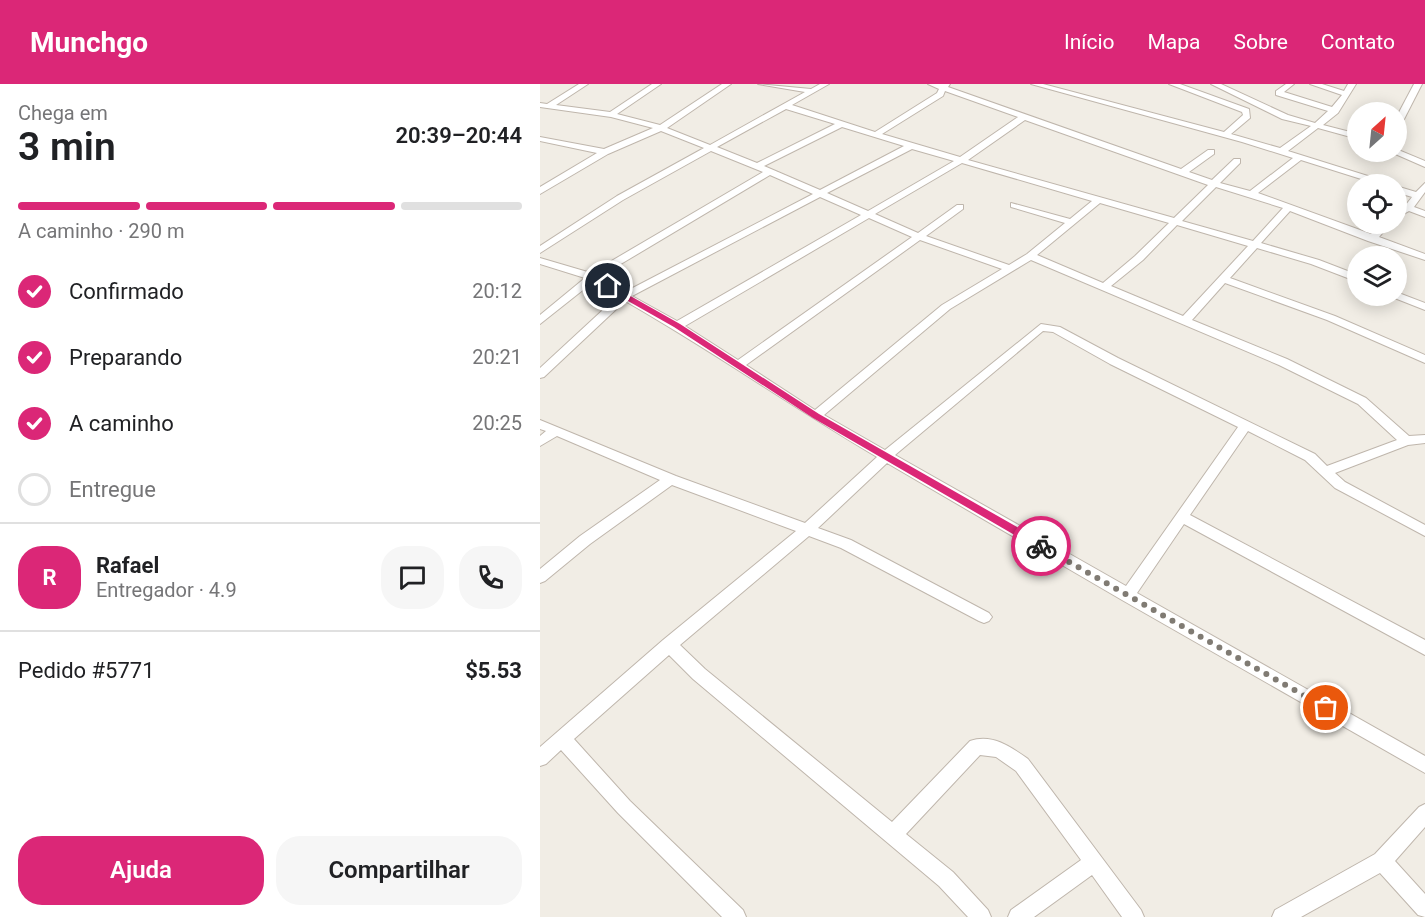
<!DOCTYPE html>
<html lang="pt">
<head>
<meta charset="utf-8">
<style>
	:root { --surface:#fff; --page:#f6f6f6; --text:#202124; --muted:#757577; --line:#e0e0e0; --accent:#db2777 }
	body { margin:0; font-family:Roboto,sans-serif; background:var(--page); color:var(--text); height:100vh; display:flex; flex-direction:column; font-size:22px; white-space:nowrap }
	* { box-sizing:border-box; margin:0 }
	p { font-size:20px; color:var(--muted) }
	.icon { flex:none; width:33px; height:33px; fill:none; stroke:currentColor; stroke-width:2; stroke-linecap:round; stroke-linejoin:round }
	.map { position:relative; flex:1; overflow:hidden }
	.sheet { display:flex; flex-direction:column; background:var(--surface); width:540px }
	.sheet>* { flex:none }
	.needle { width:39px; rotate:27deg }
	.fabs { position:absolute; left:807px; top:18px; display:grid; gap:12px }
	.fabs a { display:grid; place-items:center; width:60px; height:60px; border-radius:50%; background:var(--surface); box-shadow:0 3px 15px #0003; font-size:30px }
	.pin { position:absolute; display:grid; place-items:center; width:51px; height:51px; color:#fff; margin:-26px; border:3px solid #fff; border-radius:50%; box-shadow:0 2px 6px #0007 }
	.courier { position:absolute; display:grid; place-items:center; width:60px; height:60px; margin:-30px; border:4px solid #db2777; border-radius:50%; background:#fff; color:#222; box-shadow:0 2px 8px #0007 }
	.headline em { font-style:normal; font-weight:600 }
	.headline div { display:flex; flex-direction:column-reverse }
	.headline { display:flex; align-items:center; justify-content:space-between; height:102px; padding:0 18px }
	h1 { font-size:39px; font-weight:600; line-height:45px }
	.bar { display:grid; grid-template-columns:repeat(4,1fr); gap:9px 6px; align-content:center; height:72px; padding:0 18px }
	.bar i { height:8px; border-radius:4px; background:var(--line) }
	.bar .selected { background:var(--accent) }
	.bar p { grid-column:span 4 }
	.line { display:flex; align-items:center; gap:15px; padding:0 18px; border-top:2px solid var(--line) }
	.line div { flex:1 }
	.round { display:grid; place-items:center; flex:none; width:63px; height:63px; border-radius:24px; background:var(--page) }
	ol { padding:0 18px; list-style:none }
	li { display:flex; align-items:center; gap:18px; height:66px }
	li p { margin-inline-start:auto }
	li .icon { padding:6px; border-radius:50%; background:var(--accent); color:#fff; stroke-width:4 }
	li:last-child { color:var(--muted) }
	li i { width:33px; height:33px; border:3px solid var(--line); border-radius:50% }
	.button { display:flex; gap:12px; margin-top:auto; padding:12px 18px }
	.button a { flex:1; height:69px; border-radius:24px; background:var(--accent); color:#fff; font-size:24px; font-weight:600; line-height:69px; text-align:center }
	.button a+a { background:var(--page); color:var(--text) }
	header { display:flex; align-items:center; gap:36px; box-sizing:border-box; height:84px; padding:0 30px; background:var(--accent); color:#fff }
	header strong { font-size:28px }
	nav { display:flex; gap:33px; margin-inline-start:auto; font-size:21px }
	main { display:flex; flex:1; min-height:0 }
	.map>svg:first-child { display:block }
</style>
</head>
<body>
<header>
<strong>Munchgo</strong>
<nav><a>Início</a><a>Mapa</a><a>Sobre</a><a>Contato</a></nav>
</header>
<main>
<section class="sheet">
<div class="headline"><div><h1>3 min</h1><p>Chega em</p></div><em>20:39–20:44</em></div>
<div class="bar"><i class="selected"></i><i class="selected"></i><i class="selected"></i><i></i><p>A caminho · 290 m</p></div>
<ol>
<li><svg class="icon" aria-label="check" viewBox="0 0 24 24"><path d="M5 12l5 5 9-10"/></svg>Confirmado<p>20:12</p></li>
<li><svg class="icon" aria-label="check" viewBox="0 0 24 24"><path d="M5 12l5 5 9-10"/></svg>Preparando<p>20:21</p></li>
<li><svg class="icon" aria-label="check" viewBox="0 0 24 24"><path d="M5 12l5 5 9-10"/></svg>A caminho<p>20:25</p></li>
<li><i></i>Entregue</li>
</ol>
<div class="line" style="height:108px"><b class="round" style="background:var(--accent);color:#fff">R</b><div><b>Rafael</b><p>Entregador · 4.9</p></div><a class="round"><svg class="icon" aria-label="chat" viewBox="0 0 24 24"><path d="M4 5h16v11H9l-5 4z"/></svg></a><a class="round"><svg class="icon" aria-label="phone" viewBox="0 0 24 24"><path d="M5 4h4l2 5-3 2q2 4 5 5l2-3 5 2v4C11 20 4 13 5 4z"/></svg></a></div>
<div class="line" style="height:78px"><div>Pedido #5771</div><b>$5.53</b></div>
<div class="button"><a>Ajuda</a><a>Compartilhar</a></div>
</section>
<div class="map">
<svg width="885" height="833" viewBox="0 0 885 833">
	<rect width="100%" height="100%" fill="#f1ede5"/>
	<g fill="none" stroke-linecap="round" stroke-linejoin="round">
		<defs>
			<g id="minor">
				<path d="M39 0H48L16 21 70 28 112 0H121L77 30 120 41 182 0H191L127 44 170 61 265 8 218 0 271 5 280 0H289L252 21 335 48 397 9 399 5 388 0H410L408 3 641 85 668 66H674V70L649 88 672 96 694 75H700V79L680 99 710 107 753 74 702 58 491 0H503L684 48 703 31 702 28 629 0H640L709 25 710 34 691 50 740 64 771 42 742 35 671 0H681L748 31 775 39 788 27 736 11V7L746 0H754L744 8 792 23 802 11 770 0H782L804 7 808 0H816L798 29 783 41 818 50V55L778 44 748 67 847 98 848 100H837L761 76 718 109 831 150 841 140H850L839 153 885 170V176L828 157 750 127 721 159 779 176 818 191V198L771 180 717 164 690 194 795 232 885 271V279L787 236 685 199 652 236 747 275 826 314 869 352 885 351V359L868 361 795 389 805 398 885 441V452L795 404 765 376 708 347 650 431 885 556V571L644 440 597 509 885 672V689L582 516 347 379 278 444 311 456 449 529 452 533 449 537 444 539 439 537 301 464 269 452 140 561 165 585 352 738 430 657C452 649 471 663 488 675L601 826 604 833H582L552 791 494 833H468L471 826 541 776 476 687 456 673 440 671 366 750 413 788 448 826 451 833H428L399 802 153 595 129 571 34 655 90 717 203 826 206 833H182L78 729 21 666 6 680 0 682V663L123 556 256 447 132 401 50 460 5 497 0 499V485L40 452 120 396 17 352 0 362V352L6 347 0 345V336L136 392 265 439 337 373C252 323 171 266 85 217L4 293 0 294V284L78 212 53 198 0 240V231L45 194 0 180V174L51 189 223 88 171 67 83 116 0 169V162L77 112 164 64 121 47 68 70 0 110V103L57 69 0 57V53L64 65 113 44 71 33 0 23V19L7 20ZM405 7 478 33 420 73 342 50 403 12ZM246 25 295 40 217 79 177 63ZM485 36 668 101 634 134 428 76ZM302 43 364 62 280 106 224 82ZM372 65 414 77 328 127 287 109ZM422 79 552 117 530 135 471 119V123L525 139 487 170 469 181 386 152 423 125V121H417L378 149 335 130ZM230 91 273 110 85 208 59 193ZM676 103 743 124 713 157 642 137ZM280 113 321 131 137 237 92 212ZM560 119 629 139 595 172 563 199 497 171ZM329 134 372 153 198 276 145 242ZM637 141 708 162 643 232 571 202 603 176ZM380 156 462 185 402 221 275 326 206 281ZM491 176 739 281 818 320 857 356 787 382 775 370 578 274 520 243 501 240 345 366 284 331 410 225ZM503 247 513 248 570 280 698 343 586 502 355 371Z"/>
				<polygon points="874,0 882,0 860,43 856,45 856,34"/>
				<polygon points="856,65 885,77 885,83 853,69 856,68"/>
				<polygon points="885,99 885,108 874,123 885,127 885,133 869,127 856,134 856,127 865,122 872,113 856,108 856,102 876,108"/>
				<polygon points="856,208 885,219 885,226 852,213 851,212 856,212"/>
				<polygon points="885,720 885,743 855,777 885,810 885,833 878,831 840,789 761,833 732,833 735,826 835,770 879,723"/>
			</g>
		</defs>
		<use href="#minor" stroke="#bfb6ac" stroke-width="2"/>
		<use href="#minor" fill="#fff" fill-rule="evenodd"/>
	</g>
	<polygon fill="#db2777" points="65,201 71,201 140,240 279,330 505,459 505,464 497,464 273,334 134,243 65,204"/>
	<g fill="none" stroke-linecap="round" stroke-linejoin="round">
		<polyline stroke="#807b73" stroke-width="6" stroke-dasharray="0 10.8" points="501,462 786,624"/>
	</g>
</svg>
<div class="fabs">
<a><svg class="needle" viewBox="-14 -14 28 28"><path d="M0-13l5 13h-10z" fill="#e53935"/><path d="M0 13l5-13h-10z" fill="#757577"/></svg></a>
<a><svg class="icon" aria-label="locate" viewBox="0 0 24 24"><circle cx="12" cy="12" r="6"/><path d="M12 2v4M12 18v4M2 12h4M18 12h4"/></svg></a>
<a><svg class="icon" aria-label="layers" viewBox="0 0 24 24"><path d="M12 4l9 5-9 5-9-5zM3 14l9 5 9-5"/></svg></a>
</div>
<div class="pin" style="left:786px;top:624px;background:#ea580c"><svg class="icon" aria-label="bag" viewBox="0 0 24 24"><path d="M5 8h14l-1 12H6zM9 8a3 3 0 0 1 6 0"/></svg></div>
<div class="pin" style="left:68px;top:202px;background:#1f2937"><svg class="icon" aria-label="home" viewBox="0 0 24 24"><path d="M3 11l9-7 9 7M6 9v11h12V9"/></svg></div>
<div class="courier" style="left:501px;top:462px"><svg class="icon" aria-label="bike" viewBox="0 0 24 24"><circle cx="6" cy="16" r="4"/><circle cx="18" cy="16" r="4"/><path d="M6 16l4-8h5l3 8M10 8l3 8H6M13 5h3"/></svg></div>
</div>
</main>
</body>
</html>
